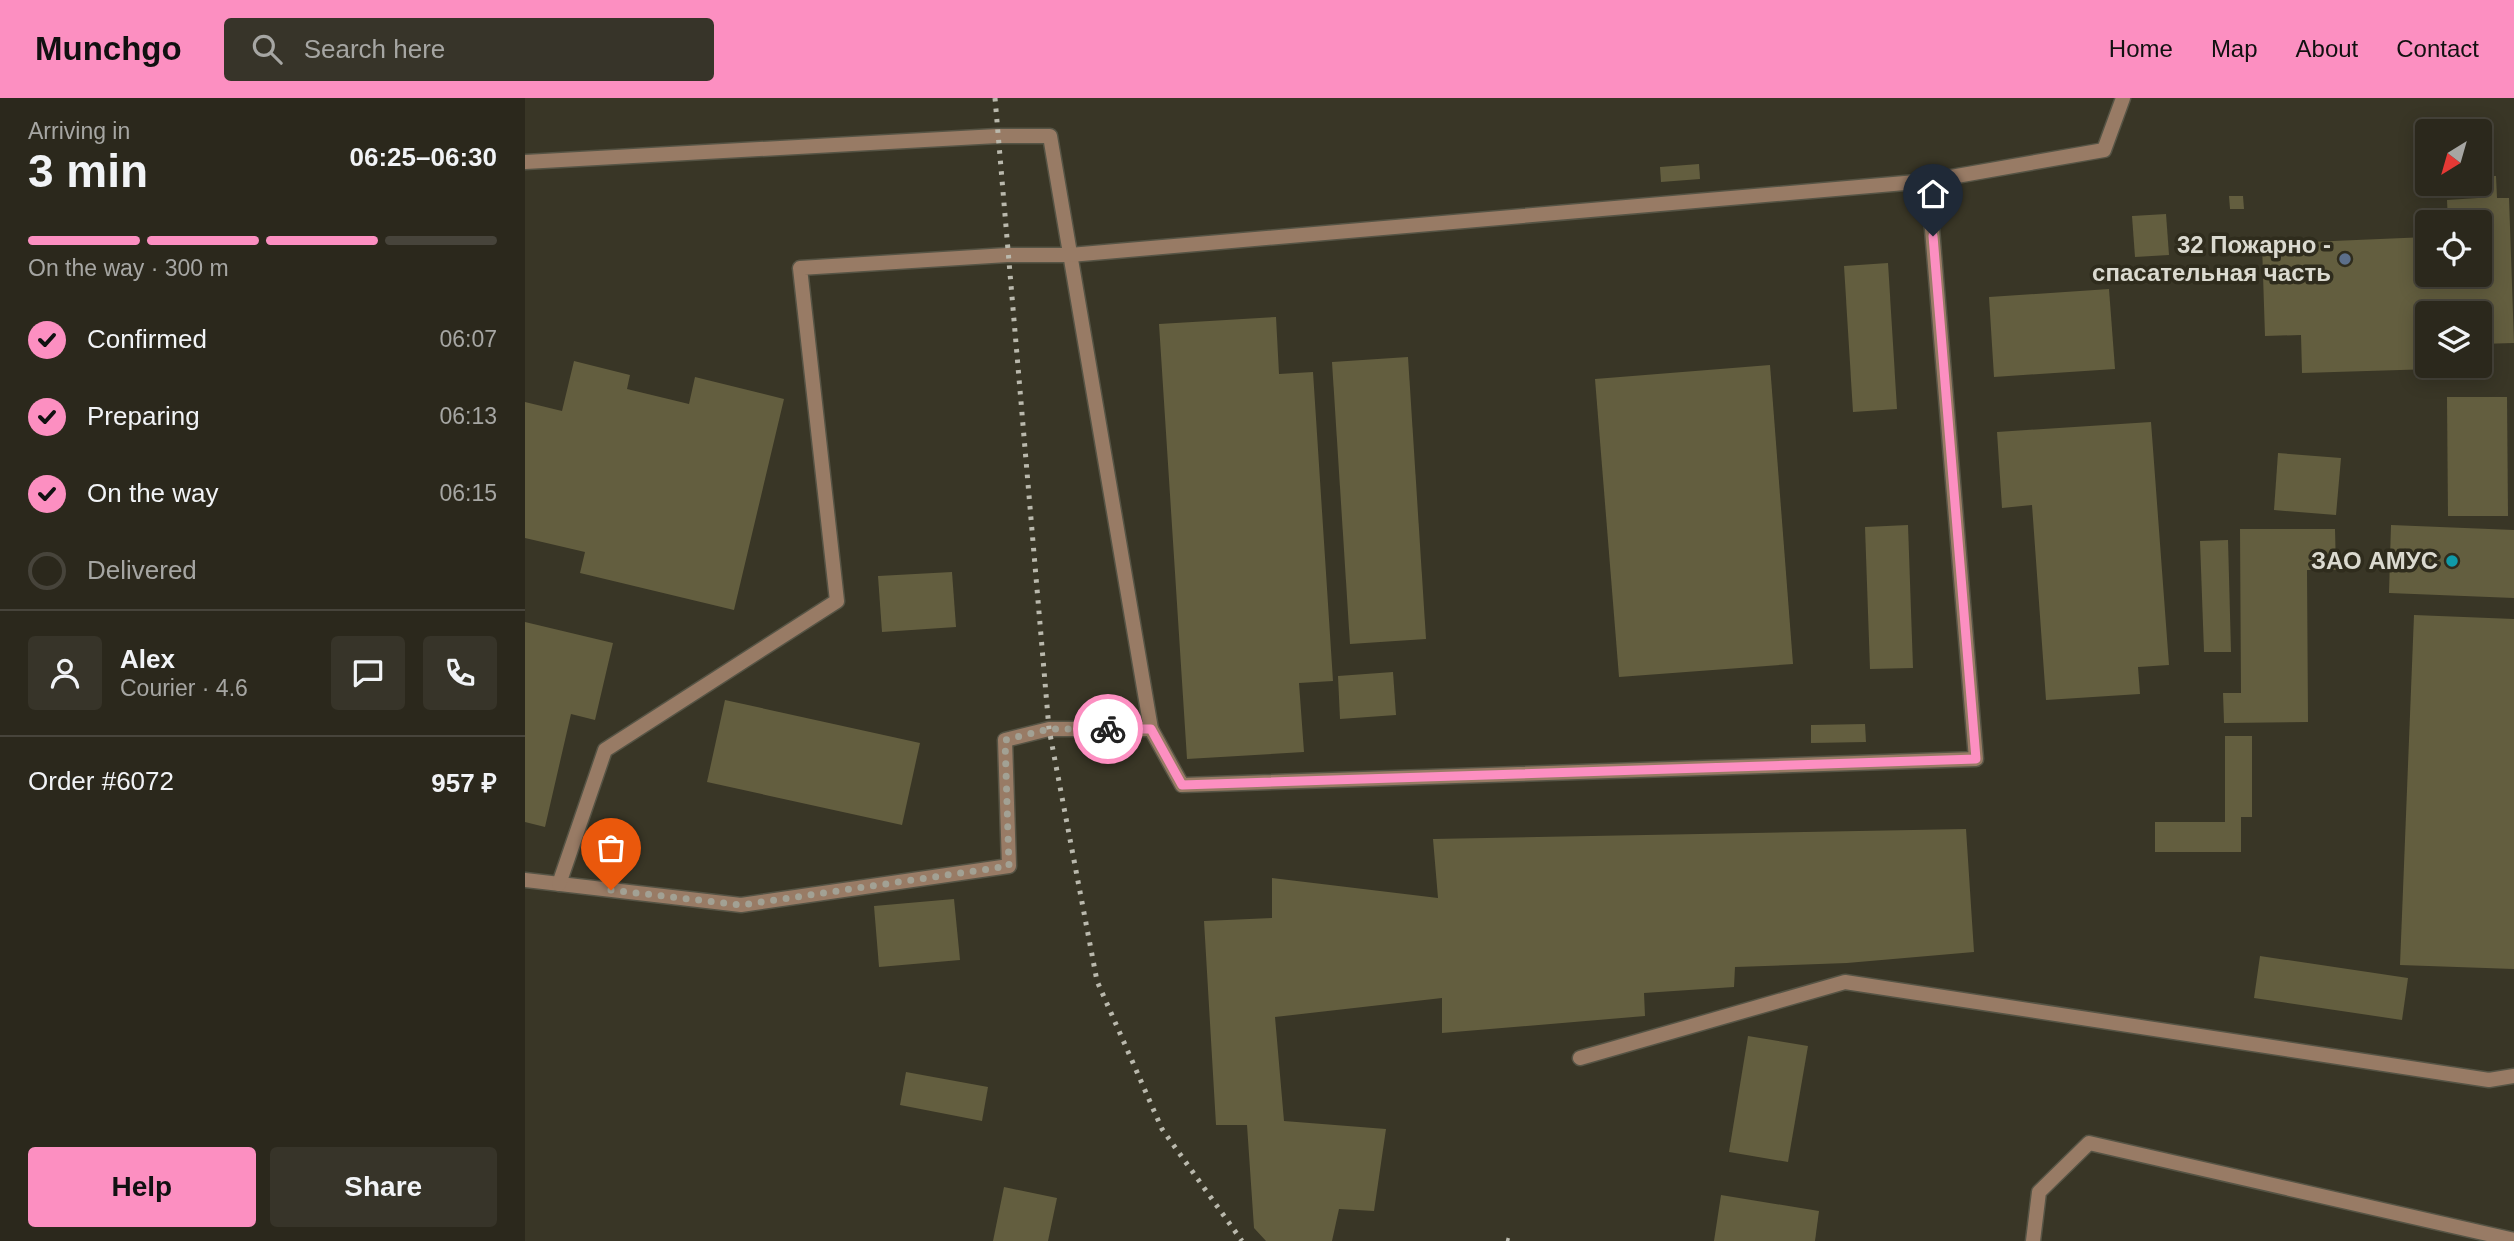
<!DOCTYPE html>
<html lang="en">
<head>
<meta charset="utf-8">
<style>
	:root { --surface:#2b281c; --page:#373429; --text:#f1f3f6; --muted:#a6a6a3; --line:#47443b; --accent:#fc8fc1 }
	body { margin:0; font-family:Helvetica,sans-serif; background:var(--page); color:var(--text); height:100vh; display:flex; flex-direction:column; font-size:26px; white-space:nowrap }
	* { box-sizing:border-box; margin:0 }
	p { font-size:23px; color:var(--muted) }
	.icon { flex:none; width:38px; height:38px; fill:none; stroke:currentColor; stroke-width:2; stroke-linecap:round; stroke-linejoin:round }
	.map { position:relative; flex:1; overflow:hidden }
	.panel { display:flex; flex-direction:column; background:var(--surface); width:525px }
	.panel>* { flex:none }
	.needle { width:46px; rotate:217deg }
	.tools { position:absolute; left:1890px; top:21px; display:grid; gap:14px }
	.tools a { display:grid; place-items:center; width:77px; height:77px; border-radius:7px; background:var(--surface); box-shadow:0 4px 18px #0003,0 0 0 2px var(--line); font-size:35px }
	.pin { position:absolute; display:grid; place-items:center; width:60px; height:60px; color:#fff; margin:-72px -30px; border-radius:50% 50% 50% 0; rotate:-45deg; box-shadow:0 0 7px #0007 }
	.pin .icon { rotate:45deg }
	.courier { position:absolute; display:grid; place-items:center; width:70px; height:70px; margin:-35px; border:5px solid #fc8fc1; border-radius:50%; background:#fff; color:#222; box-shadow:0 2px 9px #0007 }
	.headline em { font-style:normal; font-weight:800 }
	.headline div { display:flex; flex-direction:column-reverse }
	.headline { display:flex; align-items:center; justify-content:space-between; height:119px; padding:0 28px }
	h1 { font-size:46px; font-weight:800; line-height:52px }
	.bar { display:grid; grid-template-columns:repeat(4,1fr); gap:10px 7px; align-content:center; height:84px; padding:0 28px }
	.bar i { height:9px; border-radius:5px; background:var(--line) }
	.bar .active { background:var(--accent) }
	.bar p { grid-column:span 4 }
	.line { display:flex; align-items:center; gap:18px; padding:0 28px; border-top:2px solid var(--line) }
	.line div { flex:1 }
	.round { display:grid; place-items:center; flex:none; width:74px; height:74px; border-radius:7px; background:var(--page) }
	ol { padding:0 28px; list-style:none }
	li { display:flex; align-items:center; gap:21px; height:77px }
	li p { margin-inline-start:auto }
	li .icon { padding:7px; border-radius:50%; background:var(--accent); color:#111; stroke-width:4 }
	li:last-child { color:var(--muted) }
	li i { width:38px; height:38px; border:4px solid var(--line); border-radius:50% }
	.primary-button { display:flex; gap:14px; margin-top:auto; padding:14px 28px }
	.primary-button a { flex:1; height:80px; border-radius:7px; background:var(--accent); color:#111; font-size:28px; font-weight:800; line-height:80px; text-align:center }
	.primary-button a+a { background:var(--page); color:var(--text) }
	header { display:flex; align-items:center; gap:42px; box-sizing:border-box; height:98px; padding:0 35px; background:var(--accent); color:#111 }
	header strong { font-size:33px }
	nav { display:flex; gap:38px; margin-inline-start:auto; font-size:24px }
	.search { width:490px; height:63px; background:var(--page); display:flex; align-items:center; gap:18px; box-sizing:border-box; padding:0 24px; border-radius:7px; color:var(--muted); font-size:26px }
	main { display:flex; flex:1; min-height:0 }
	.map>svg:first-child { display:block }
</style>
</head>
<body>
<header>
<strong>Munchgo</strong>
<div class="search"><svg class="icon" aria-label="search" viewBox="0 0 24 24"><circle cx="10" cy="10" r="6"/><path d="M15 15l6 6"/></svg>Search here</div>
<nav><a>Home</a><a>Map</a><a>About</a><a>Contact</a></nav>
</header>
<main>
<section class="panel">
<div class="headline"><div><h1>3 min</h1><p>Arriving in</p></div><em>06:25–06:30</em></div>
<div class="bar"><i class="active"></i><i class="active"></i><i class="active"></i><i></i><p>On the way · 300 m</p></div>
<ol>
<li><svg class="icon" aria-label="check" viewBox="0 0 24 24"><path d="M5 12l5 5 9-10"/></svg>Confirmed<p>06:07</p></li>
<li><svg class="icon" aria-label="check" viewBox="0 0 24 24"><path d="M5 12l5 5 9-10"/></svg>Preparing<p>06:13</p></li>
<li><svg class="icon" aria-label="check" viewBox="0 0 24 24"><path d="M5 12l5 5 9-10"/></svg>On the way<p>06:15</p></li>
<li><i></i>Delivered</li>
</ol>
<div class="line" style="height:126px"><a class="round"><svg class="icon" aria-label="person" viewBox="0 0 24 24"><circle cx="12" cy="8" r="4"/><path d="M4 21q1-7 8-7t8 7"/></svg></a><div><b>Alex</b><p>Courier · 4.6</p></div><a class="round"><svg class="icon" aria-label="chat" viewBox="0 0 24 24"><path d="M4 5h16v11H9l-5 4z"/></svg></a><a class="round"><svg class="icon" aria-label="phone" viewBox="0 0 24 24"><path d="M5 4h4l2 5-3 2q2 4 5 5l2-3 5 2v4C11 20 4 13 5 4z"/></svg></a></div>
<div class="line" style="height:91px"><div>Order #6072</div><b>957 ₽</b></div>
<div class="primary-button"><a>Help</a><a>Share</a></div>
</section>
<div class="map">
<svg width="1989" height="1143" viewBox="0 0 1989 1143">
	<rect width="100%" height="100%" fill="#393626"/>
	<g fill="#635e3f">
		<polygon points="1174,66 1175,81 1136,84 1135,69"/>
		<polygon points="1955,78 1971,78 1972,100 1984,100 1989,245 1955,246 1955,215 1902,215 1902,268 1908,268 1908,271 1777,275 1776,237 1740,238 1737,146 1902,139 1902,177 1955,177 1955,124 1923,124 1922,102 1953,100 1952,86 1955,86"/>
		<polygon points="1704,98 1718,98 1719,111 1705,111"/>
		<polygon points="1641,116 1644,157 1610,159 1607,118"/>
		<polygon points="1363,165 1372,311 1328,314 1319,168"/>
		<polygon points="1584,191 1590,271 1469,279 1464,199"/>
		<polygon points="751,219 754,276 788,274 808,583 774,585 779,654 662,661 634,226"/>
		<polygon points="883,259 901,541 825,546 807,264"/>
		<polygon points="49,263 105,277 102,291 164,306 170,279 259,301 209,512 55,475 60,454 0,440 0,304 37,313"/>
		<polygon points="1245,267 1268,566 1094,579 1070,281"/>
		<polygon points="1922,299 1982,299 1983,418 1923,418"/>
		<polygon points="1626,324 1644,567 1613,569 1615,596 1521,602 1507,407 1477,410 1472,334"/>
		<polygon points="1753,355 1816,360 1811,417 1749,412"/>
		<polygon points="1383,427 1388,570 1345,571 1340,429"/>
		<polygon points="1866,427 1989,432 1989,500 1864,495"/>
		<polygon points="1715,431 1810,431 1811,472 1782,472 1783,624 1699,625 1698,595 1716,595"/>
		<polygon points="1703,442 1706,554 1679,554 1675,443"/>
		<polygon points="427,474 431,529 357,534 353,478"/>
		<polygon points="1889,517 1989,521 1989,871 1875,867"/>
		<polygon points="0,524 88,545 70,622 46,616 20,729 0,724"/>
		<polygon points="868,574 871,617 815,621 813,578"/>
		<polygon points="200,602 395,645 377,727 182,684"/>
		<polygon points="1340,626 1341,644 1286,645 1286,627"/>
		<polygon points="1700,638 1727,638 1727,719 1716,719 1716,754 1630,754 1630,724 1700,724"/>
		<polygon points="1441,731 1449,854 1322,865 1210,869 1209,889 1119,895 1120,918 917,935 917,900 750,919 759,1023 861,1031 849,1113 814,1111 807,1143 741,1143 729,1130 722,1027 691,1027 679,823 747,820 747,780 913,800 908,741"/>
		<polygon points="429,801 435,862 354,869 349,808"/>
		<polygon points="1735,858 1883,880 1877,922 1729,900"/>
		<polygon points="1223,938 1283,948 1263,1064 1204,1054"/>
		<polygon points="381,974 463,989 457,1023 375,1007"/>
		<polygon points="479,1089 532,1100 523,1143 468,1143"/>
		<polygon points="1196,1097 1294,1113 1290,1143 1189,1143"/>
	</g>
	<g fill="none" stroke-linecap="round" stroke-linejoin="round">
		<defs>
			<g id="service">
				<polyline points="0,64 472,38 525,38 626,631"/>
				<polyline points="0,782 216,807 484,768 480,642 524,631 626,631 657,687 1451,661 1403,83 1579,52 1598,0"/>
				<polyline points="34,786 80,652 312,503 275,170 482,157 545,157 1403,83"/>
				<polyline points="1055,960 1320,884 1964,982 1989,978"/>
				<polyline points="1508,1143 1514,1094 1564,1045 1989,1142"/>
			</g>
		</defs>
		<use href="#service" stroke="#565445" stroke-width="17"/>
		<use href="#service" stroke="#987b65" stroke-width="14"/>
		<g stroke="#bab9ad" stroke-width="5" stroke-dasharray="3.5 7" stroke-linecap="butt">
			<polyline points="470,0 524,631 572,883 637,1031 717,1143"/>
			<polyline points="981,1142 985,1143"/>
		</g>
	</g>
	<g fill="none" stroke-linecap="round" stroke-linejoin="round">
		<polyline stroke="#a2a194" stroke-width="7" stroke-dasharray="0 12.6" points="86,792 216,807 484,768 480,642 524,631 583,631"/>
		<polyline stroke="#fc8fc1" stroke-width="9" points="583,631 626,631 657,687 1451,661 1408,138"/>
	</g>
	<circle fill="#5c6f8a" stroke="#2f2c1d" stroke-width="2.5" cx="1820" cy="161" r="7"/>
	<circle fill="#0f9aa8" stroke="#2f2c1d" stroke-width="2.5" cx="1927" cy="463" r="7"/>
	<g text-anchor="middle" stroke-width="7" stroke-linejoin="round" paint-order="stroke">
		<g font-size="24" font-weight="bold" fill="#dbdad0" stroke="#2f2c1d" text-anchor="end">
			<text x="1806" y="155">32 Пожарно -<tspan x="1806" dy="28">спасательная часть</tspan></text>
			<text x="1913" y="471">ЗАО АМУС</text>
		</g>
	</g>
</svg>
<div class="tools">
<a><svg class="needle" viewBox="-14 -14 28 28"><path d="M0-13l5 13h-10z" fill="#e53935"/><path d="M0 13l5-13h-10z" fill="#a6a6a3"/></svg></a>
<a><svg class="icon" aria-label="locate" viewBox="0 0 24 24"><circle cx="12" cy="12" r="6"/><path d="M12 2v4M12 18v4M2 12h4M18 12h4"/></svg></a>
<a><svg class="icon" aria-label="layers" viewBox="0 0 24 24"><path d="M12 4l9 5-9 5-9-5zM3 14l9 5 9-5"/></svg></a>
</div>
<div class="pin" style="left:86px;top:792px;background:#ea580c"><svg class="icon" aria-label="bag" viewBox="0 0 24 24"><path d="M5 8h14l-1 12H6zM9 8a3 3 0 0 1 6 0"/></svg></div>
<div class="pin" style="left:1408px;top:138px;background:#1f2937"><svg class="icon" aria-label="home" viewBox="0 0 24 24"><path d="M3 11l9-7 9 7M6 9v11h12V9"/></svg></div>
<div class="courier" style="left:583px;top:631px"><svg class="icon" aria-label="bike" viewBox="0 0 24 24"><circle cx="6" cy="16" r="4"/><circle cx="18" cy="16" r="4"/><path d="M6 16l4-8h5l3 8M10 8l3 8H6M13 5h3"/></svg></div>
</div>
</main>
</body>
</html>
